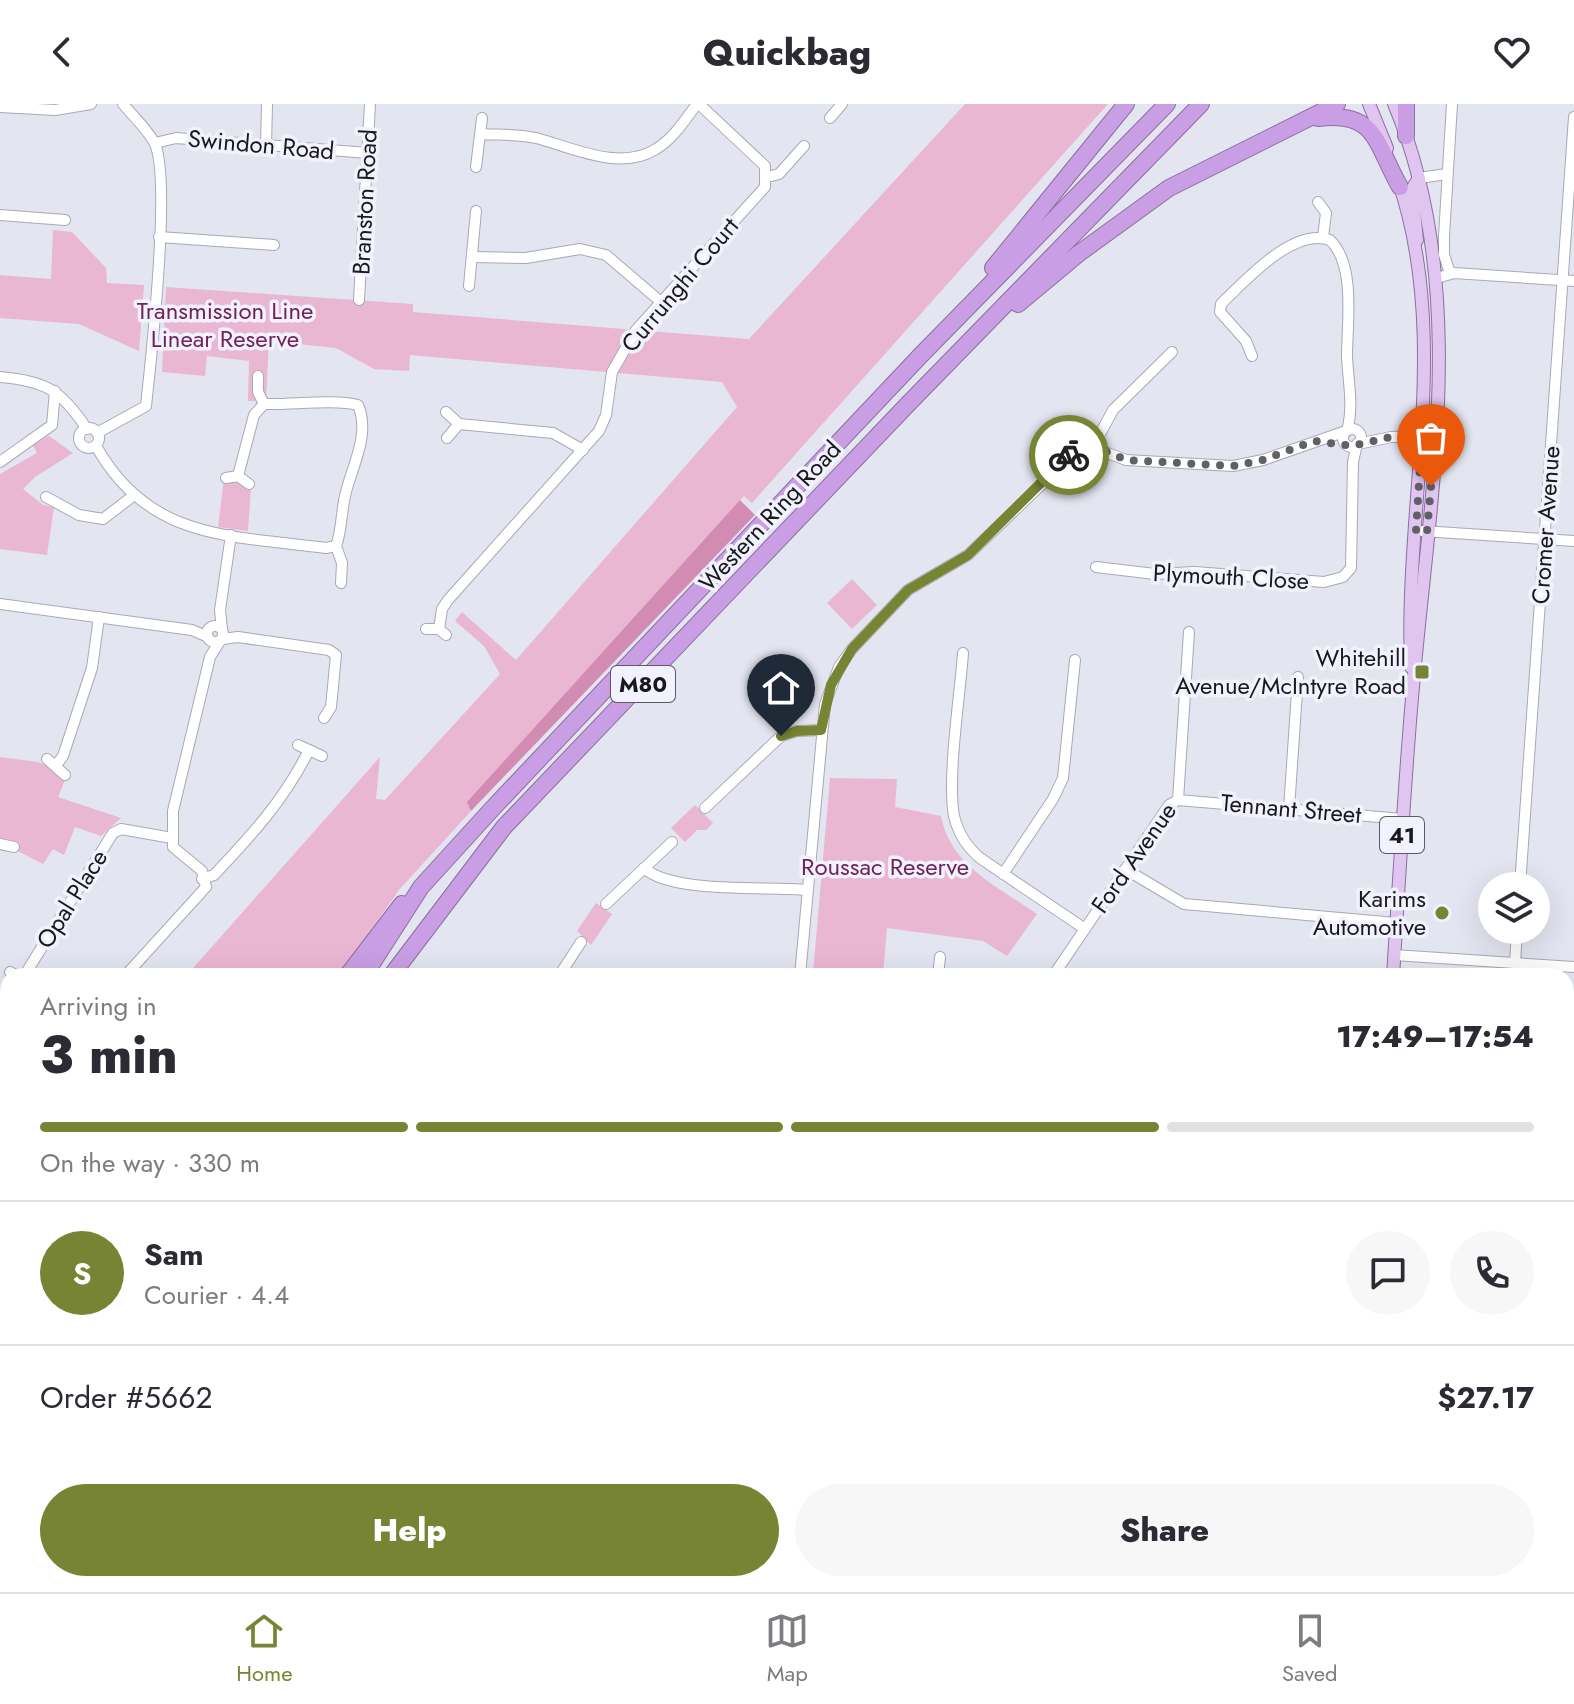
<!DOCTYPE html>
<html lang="en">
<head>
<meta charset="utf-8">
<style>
	:root { --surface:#fff; --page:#f7f7f7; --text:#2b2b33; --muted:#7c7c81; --line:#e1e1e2; --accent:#768433 }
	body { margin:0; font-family:Jost,sans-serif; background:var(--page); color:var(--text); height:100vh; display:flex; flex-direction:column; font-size:30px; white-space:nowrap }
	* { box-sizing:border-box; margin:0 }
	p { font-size:26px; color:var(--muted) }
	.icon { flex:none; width:44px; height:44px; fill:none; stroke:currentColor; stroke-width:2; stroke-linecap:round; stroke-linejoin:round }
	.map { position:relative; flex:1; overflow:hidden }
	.sheet { position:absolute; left:0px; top:864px; width:1574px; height:624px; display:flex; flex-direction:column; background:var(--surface); border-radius:24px 24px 0 0; box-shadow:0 8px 32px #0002 }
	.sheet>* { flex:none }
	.controls { position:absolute; left:1478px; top:768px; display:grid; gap:16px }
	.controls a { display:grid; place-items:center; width:72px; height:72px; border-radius:50%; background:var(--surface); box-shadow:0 8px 32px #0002; font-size:40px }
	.pin { position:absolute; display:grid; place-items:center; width:68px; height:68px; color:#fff; margin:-82px -34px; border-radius:50% 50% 50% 0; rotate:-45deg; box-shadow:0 0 8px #0007 }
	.pin .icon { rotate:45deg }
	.courier { position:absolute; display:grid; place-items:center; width:80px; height:80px; margin:-40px; border:6px solid #768433; border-radius:50%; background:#fff; color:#222; box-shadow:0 2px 10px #0007 }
	.overview em { font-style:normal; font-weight:800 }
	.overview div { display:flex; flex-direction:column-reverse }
	.overview { display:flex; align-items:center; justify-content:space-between; height:136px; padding:0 40px }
	h1 { font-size:52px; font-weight:800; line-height:60px }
	.bar { display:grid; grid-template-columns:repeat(4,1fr); gap:12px 8px; align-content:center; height:96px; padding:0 40px }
	.bar i { height:10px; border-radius:6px; background:var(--line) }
	.bar .on { background:var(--accent) }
	.bar p { grid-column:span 4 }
	.line { display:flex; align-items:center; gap:20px; padding:0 40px; border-top:2px solid var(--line) }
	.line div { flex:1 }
	.round { display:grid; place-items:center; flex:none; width:84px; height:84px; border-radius:42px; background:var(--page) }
	.cta { display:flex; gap:16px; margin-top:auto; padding:16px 40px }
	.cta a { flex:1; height:92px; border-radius:48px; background:var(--accent); color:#fff; font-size:32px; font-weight:800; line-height:92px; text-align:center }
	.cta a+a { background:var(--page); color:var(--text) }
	header { display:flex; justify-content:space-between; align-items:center; height:104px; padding:0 40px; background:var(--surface); font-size:36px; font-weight:800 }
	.menu { display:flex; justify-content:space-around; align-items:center; height:112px; border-top:2px solid var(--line); background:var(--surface); font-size:22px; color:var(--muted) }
	.menu a { display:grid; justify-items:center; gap:4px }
	.menu .on { color:var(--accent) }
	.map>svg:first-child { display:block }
</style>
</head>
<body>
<header><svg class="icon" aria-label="back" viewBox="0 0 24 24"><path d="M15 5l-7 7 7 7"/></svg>Quickbag<svg class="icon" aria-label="heart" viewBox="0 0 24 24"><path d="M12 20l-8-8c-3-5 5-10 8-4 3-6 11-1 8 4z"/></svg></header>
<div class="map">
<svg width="1574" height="1488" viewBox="0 0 1574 1488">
	<rect width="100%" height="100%" fill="#e3e5f0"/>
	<g fill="#eab7d3">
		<polygon points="965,0 1108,0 752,399 744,392 468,698 471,707 399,786 339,872 186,872 380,653 376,695 385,696 500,570 484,542 455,517 462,508 516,556 737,303 722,278 410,251 409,267 374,265 336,244 269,237 266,297 248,297 249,257 207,252 205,272 162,268 166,183 413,200 413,208 749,235"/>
		<polygon points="53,126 72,128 106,164 107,179 144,181 139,247 79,220 0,214 0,171 51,175"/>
		<polygon points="49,332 73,349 35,373 23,385 43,401 54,403 47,451 0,445 0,370 37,349 33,341"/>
		<polygon points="224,375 251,383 248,427 218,423"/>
		<polygon points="852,475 877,501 852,525 827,499"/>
		<polygon points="0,653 38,658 67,671 58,693 121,714 101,732 75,723 64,751 53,745 43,760 0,738"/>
		<path d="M830 674 897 675 895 703 941 712C950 762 999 783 1037 810L1007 852 983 837 887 824 883 870 813 869Z"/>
		<polygon points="695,701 713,719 706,726 697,726 685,738 671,724"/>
		<polygon points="596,799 612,810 591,841 577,827"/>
		<polygon points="8,1088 8,1453 0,1463 0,1097"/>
	</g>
	<polygon fill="#d28cb4" points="740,396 755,411 471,707 467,698"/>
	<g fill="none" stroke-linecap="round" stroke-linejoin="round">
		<polyline stroke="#599eb0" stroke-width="3" points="0,1039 8,1042"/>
		<defs>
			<g id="minor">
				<polyline points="0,3 55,6 91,0"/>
				<polyline points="830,14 842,0"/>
				<path d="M481 30C498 31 519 30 536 34 571 43 620 68 656 45 673 35 685 16 697 0"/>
				<polyline points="155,39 176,34 368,49"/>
				<polyline points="266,42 267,0"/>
				<polyline points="476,63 482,14"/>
				<polyline points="767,73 779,70 804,42"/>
				<polyline points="1419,74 1447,70"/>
				<polyline points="1318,98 1326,109 1323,133"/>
				<polyline points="0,111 65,116"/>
				<polyline points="159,133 274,141"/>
				<polyline points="474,153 526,154 580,145 606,151 661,198"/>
				<polyline points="1450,169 1444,151 1444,132 1452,0"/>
				<polyline points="1437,174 1454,169 1574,177"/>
				<polyline points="469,182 476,107"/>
				<polyline points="359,196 370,0"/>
				<path d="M1252 252 1246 237 1220 208 1221 200C1246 176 1293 123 1330 136 1356 161 1347 219 1347 252 1348 278 1354 301 1347 327"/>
				<polyline points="258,272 258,288 264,300"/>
				<path d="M0 273C46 277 61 286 87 325"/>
				<polyline points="446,308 459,320 447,334"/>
				<polyline points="459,320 553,329 583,346"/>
				<circle cx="89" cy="334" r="10"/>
				<circle cx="1352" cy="334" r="9"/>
				<path d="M97 329 146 302C151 255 172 71 154 38 147 25 133 12 123 0"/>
				<polyline points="1358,340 1391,333 1434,332"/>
				<polyline points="1094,341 1113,306 1172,248"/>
				<path d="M96 342C149 437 231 431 326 444L336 442C342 426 341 409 345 392 351 364 371 331 358 301 334 295 291 301 264 300"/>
				<polyline points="0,358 52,321 55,287"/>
				<polyline points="238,372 254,311 264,300"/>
				<polyline points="226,374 238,372 249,380"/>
				<polyline points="46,393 79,411 103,415 133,392"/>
				<polyline points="1422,427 1574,437"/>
				<polyline points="336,442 342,459 341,479"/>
				<polyline points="1096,463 1155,470 1195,468 1324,478 1343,473 1351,464 1353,358 1357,340"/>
				<polyline points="0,500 192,526 208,533"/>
				<circle cx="215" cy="530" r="8"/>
				<polyline points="222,525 220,506 231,431"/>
				<polyline points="426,525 439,525 446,531"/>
				<polyline points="439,525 442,505 448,496 599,327 606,311 612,268 636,226 765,83 765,62 699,0"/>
				<polyline points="222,535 238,533 329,546 336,551 331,603 324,614"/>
				<path d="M963 549C960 592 947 673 954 712 958 729 967 743 980 754L1085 825"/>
				<polyline points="298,641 322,652"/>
				<polyline points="47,655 65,671"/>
				<polyline points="57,660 63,652 92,564 99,513"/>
				<polyline points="1178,696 1403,715"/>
				<polyline points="705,704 781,632 797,627 821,626"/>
				<polyline points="1289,705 1298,573"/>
				<polyline points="0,740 14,743"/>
				<path d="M644 764C672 790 767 782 807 786"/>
				<polyline points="1125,765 1184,800 1396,819"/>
				<polyline points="1003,770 1053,695 1063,674 1075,556"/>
				<path d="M202 775 214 771C251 732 285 695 309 646"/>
				<polyline points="1520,782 1574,13"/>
				<polyline points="606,800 672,738"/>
				<polyline points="1394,851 1574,863"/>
				<polyline points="1515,859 1517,826"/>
				<polyline points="10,868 18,872"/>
				<polyline points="24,872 113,729 121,725 172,734"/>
				<polyline points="125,872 206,783 202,767 173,743 173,707 210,553 220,537"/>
				<polyline points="559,872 581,838"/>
				<polyline points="800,872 825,600 839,563 852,545 908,486 968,451 1084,340 1126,356 1233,362 1263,356 1346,327"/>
				<polyline points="938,872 940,853"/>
				<polyline points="1053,872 1169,701 1178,696 1189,528"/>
				<polyline points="0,961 8,966"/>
				<polyline points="1566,1233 1574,1234"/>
				<polyline points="372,1488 372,1480"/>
				<polyline points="850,1488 851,1480"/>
				<polyline points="992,1488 992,1480"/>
				<polyline points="1111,1488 1111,1480"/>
				<polyline points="1229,1488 1230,1480"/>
				<polyline points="1435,1488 1441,1480"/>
			</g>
			<g id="major">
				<polyline points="1369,0 1387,44"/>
				<path d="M1398 76C1452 234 1404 401 1411 563"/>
				<polyline points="1417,136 1412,85 1419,74"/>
				<path d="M1393 872C1399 779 1404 686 1412 594 1428 401 1472 184 1394 0"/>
				<polyline points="45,1480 160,1488"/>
				<polyline points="1338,1488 1340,1480"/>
				<polyline points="1352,1488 1354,1480"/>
			</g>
			<g id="highway">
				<path d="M1318 14C1377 7 1375 39 1400 83"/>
				<polyline points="1406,32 1406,0"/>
				<polyline points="993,164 1126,0"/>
				<polyline points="1018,200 1078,150 1169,84 1337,0"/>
				<polyline points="347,872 402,800"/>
				<polyline points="364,872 421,783 492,705 921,251 1167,0"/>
				<polyline points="391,872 504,723 909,299 1201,0"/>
				<polyline points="0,1475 8,1473"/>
				<polyline points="218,1480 221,1488"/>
				<polyline points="60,1481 61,1480"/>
				<polyline points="194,1488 198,1480"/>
			</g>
		</defs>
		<use href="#minor" stroke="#a8a9b4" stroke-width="12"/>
		<use href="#major" stroke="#8c6f9e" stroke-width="14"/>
		<use href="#highway" stroke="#8c6f9e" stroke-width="18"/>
		<use href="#minor" stroke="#fff" stroke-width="10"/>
		<use href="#major" stroke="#dfc5ef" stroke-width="12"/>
		<use href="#highway" stroke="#ca9ee4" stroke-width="16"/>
		<g stroke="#303035" stroke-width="3" stroke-dasharray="4 8" stroke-linecap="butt">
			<polyline points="1566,1350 1574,1337"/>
			<polyline points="1485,1488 1490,1480"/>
		</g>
		<defs>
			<g id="highway-bridge">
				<polyline points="115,1488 117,1480"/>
				<polyline points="141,1488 144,1480"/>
			</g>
		</defs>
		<use href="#highway-bridge" stroke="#8c6f9e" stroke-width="18" stroke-linecap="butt"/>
		<use href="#highway-bridge" stroke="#ca9ee4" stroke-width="16"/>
	</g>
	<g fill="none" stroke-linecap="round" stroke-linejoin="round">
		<polyline stroke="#606067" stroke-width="8" stroke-dasharray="0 14.4" points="1069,351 1080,341 1089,340 1126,356 1233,362 1263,356 1314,337 1352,342 1391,333 1422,331 1416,427 1427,428 1431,382"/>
		<polyline stroke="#768433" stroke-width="10" points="781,632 797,627 821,626 831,581 852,545 908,486 968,451 1069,351"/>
	</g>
	<g fill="#768433" stroke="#f1f2fd" stroke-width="3">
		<rect x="1414" y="560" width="16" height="16" rx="4"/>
		<circle cx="1442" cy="809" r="8"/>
	</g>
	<g text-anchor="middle" stroke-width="7" stroke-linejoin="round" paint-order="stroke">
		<g fill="#f1f2fd" stroke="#5a5a60" stroke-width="2">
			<rect x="611" y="562" width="64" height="36" rx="6"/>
			<rect x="1380" y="713" width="44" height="36" rx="6"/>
		</g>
		<g font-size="22" font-weight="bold" fill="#19191d">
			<text x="643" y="588">M80</text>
			<text x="1402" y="739">41</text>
		</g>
		<g font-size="24" fill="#19191d" stroke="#f1f2fd">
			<text transform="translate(261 41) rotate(5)" y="8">Swindon Road</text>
			<text transform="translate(365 98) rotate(-87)" y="8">Branston Road</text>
			<text transform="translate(680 181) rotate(-50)" y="8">Currunghi Court</text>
			<text transform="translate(770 412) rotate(-47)" y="8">Western Ring Road</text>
			<text transform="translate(1546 421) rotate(-86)" y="8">Cromer Avenue</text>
			<text transform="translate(1231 473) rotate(3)" y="8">Plymouth Close</text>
			<text transform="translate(1291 705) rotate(5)" y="8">Tennant Street</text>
			<text transform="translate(1134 754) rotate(-55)" y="8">Ford Avenue</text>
			<text transform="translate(72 795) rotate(-58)" y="8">Opal Place</text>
		</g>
		<g font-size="24" fill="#722256" stroke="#f1f2fd">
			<text x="225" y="215">Transmission Line<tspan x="225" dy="28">Linear Reserve</tspan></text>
			<text x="885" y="771">Roussac Reserve</text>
		</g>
		<g font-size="24" fill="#19191d" stroke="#f1f2fd" text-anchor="end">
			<text x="1406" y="562">Whitehill<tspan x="1406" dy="28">Avenue/McIntyre Road</tspan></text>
			<text x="1426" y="803">Karims<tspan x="1426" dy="28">Automotive</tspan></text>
		</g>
	</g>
</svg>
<div class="controls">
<a><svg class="icon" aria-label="layers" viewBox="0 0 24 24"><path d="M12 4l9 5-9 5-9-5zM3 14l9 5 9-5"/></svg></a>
</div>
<div class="pin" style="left:1431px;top:382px;background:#ea580c"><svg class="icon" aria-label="bag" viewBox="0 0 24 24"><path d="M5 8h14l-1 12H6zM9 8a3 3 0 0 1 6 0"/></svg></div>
<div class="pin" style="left:781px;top:632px;background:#1f2937"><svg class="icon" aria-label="home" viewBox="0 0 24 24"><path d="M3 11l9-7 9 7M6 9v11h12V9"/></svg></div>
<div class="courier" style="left:1069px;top:351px"><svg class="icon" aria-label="bike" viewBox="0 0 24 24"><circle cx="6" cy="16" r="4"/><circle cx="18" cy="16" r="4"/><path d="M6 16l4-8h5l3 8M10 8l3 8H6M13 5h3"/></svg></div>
<section class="sheet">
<div class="overview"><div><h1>3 min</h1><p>Arriving in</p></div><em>17:49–17:54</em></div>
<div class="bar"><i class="on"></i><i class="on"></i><i class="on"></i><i></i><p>On the way · 330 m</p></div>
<div class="line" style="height:144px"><b class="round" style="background:var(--accent);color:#fff">S</b><div><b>Sam</b><p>Courier · 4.4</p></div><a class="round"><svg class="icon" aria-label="chat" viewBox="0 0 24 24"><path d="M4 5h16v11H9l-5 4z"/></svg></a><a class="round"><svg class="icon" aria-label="phone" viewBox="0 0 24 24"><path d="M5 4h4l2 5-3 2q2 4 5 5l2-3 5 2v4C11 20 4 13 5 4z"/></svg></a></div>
<div class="line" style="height:104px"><div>Order #5662</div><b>$27.17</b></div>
<div class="cta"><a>Help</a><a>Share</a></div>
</section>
</div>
<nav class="menu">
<a class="on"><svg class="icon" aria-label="home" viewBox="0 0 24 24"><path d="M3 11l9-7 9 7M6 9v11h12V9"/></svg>Home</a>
<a><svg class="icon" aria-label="map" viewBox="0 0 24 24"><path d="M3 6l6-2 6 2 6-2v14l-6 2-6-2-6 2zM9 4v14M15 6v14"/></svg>Map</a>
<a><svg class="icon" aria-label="saved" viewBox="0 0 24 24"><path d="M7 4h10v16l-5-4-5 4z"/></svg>Saved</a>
</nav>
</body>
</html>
